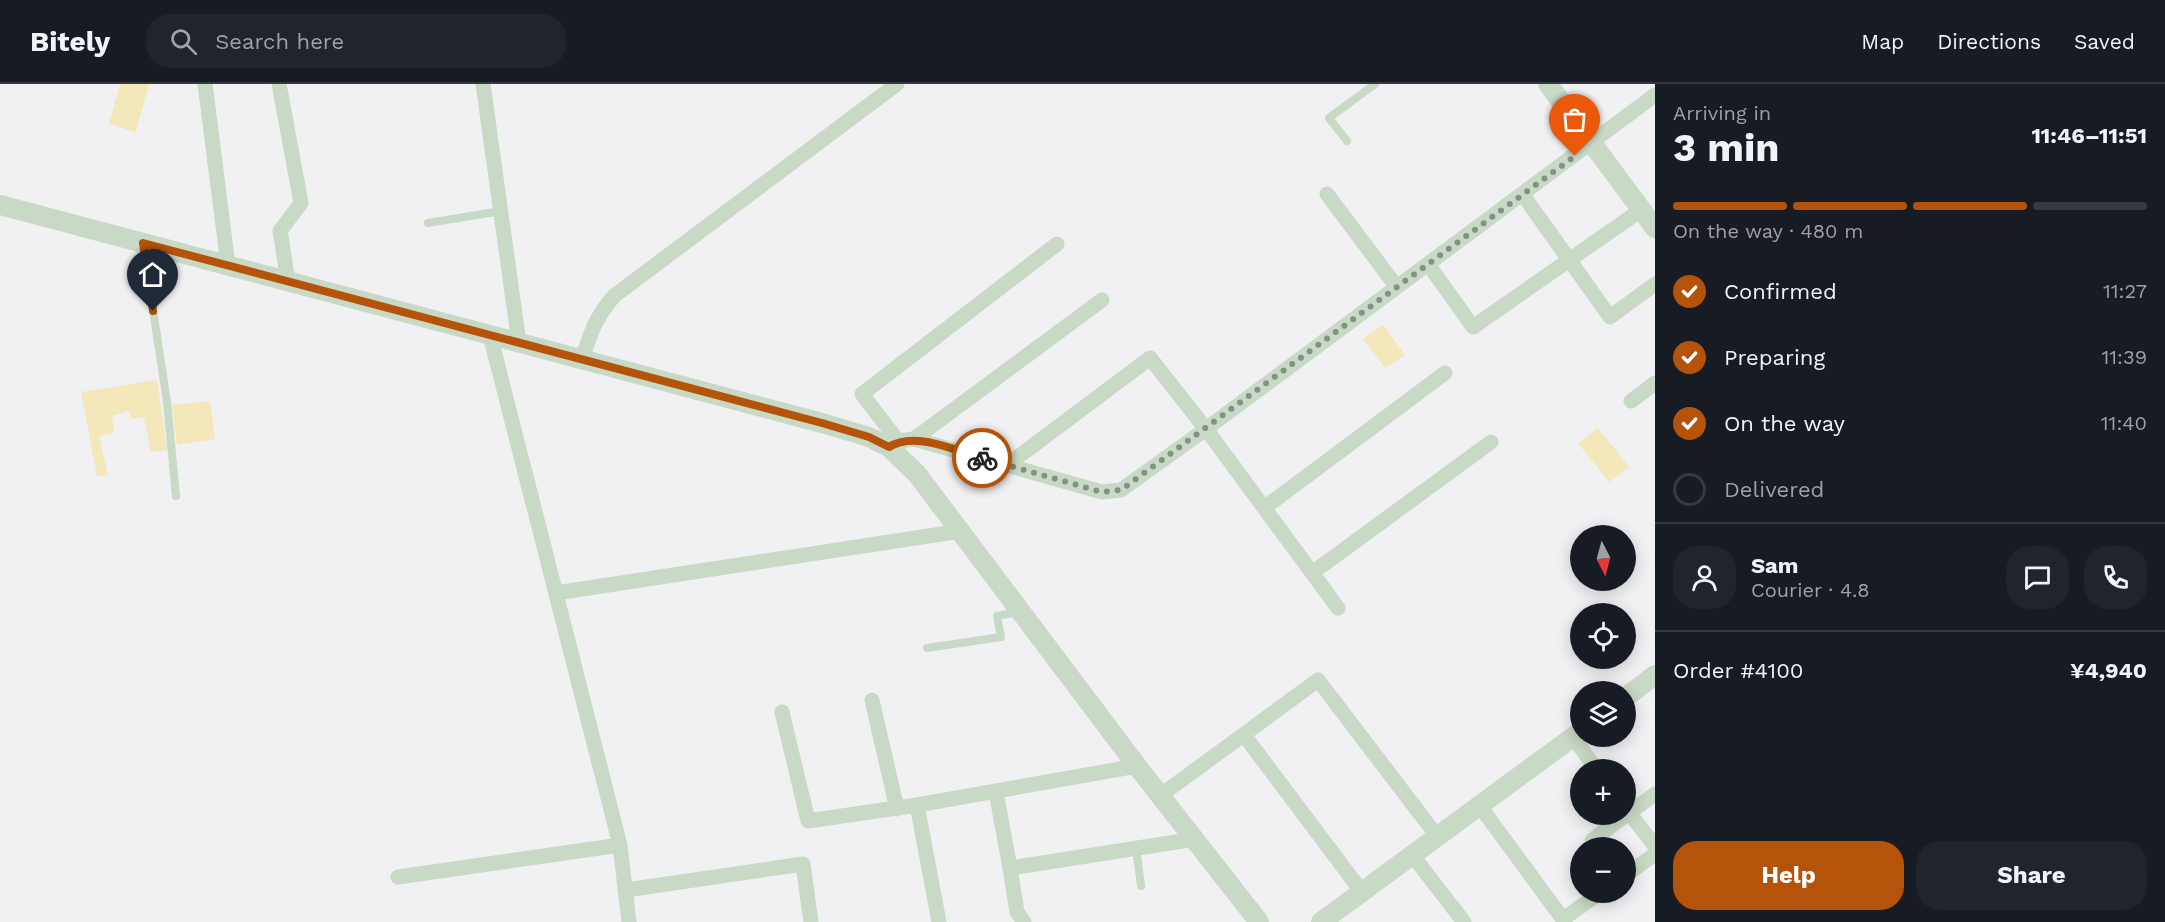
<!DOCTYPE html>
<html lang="en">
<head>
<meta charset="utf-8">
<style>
	:root { --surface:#171b24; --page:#20242c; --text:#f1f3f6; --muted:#9ea1a6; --line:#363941; --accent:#b45309 }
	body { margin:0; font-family:"Work Sans",sans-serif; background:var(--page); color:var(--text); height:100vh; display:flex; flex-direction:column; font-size:22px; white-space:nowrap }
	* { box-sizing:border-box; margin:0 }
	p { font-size:20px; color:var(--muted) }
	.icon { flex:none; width:33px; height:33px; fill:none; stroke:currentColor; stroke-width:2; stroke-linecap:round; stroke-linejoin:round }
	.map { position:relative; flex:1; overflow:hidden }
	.details { display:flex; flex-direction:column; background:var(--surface); width:510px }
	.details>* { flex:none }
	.needle { width:39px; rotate:174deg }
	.fabs { position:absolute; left:1570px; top:441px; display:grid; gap:12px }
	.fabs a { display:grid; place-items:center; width:66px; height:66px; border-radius:50%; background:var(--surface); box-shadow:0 3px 15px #0003; font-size:30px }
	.pin { position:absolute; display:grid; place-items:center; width:51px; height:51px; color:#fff; margin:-62px -26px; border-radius:50% 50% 50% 0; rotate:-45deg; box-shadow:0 0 6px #0007 }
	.pin .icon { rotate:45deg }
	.courier { position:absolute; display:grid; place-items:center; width:60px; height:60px; margin:-30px; border:4px solid #b45309; border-radius:50%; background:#fff; color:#222; box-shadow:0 2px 8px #0007 }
	.headline em { font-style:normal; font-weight:700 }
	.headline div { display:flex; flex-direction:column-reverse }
	.headline { display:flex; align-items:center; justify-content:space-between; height:102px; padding:0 18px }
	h1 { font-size:39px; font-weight:700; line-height:45px }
	.bar { display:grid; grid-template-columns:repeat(4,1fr); gap:9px 6px; align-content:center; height:72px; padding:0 18px }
	.bar i { height:8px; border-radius:4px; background:var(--line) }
	.bar .selected { background:var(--accent) }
	.bar p { grid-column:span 4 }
	.line { display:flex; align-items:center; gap:15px; padding:0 18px; border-top:2px solid var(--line) }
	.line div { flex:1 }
	.round { display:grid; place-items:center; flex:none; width:63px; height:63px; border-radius:24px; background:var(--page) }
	ol { padding:0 18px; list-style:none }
	li { display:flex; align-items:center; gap:18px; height:66px }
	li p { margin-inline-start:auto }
	li .icon { padding:6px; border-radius:50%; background:var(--accent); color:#fff; stroke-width:4 }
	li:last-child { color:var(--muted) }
	li i { width:33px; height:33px; border:3px solid var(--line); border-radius:50% }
	.action { display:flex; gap:12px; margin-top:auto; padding:12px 18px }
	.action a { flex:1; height:69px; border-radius:24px; background:var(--accent); color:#fff; font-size:24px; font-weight:700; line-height:69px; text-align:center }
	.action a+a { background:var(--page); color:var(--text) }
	header { display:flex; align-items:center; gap:36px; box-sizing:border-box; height:84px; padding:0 30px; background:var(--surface); border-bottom:2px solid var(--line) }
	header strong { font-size:28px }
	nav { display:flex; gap:33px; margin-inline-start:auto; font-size:21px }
	.search { width:420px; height:54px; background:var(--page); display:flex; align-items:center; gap:15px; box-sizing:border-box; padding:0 21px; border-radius:24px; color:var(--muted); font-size:22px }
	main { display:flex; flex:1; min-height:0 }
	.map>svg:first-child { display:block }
</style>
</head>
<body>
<header>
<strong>Bitely</strong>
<div class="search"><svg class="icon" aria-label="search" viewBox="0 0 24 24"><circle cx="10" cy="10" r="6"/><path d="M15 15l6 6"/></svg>Search here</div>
<nav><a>Map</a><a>Directions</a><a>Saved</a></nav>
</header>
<main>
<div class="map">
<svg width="1655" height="838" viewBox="0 0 1655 838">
	<rect width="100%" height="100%" fill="#f1f0f3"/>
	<g fill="#f4e7ba">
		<polygon points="120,0 149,0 136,48 109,40"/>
		<polygon points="1383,241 1405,271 1385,284 1363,255"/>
		<polygon points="157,296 167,366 151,368 144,333 132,335 129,327 112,332 114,349 99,352 108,391 97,392 81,308"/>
		<polygon points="210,317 215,355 177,361 172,321"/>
		<polygon points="1598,344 1629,383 1609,398 1578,359"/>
	</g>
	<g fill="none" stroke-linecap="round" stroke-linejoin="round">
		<g stroke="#c8d9c5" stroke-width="8">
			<polyline points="1347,57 1329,34 1375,0"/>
			<polyline points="428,139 501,127"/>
			<polyline points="143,160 167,318 176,412"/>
			<polyline points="927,564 1001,553 997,532 1019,528"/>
			<polyline points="1136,764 1141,802"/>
		</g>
		<g stroke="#c8d9c5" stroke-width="15">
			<polyline points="205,0 228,181"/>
			<polyline points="279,0 301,119 280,147 288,197"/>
			<polyline points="483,0 519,259"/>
			<polyline points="1327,110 1396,202"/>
			<polyline points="1523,111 1610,233 1655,200"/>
			<polyline points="1428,180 1473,243 1641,126"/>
			<polyline points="490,251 620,761 629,838"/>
			<path d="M582 276C590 249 596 233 614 212L897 0"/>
			<polyline points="1631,317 1655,299"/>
			<polyline points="914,355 1102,216"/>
			<polyline points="898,357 862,310 1057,160"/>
			<polyline points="889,363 898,357 914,355 1102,408 1121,406 1206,345 1655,11"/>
			<polyline points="1007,381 1150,274 1206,345 1338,524"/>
			<polyline points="1264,424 1445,289"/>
			<polyline points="1312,489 1491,358"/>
			<polyline points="556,509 961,447"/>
			<polyline points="872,616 897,725"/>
			<polyline points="782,628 808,737 917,721"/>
			<polyline points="1244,651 1362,808"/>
			<polyline points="1573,653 1597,686"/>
			<polyline points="996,708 1010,784"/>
			<polyline points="1161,711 1318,596 1437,752"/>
			<polyline points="1479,721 1565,838"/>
			<polyline points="1626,725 1655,762"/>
			<polyline points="1592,756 1655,710"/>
			<polyline points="1413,772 1464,838"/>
			<polyline points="1626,791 1655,770"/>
			<polyline points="398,793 620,761"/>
			<polyline points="626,806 803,780 811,838"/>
			<polyline points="1563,835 1601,808"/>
			<polyline points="939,838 917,721 1137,682"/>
			<polyline points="1024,838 1017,828 1010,784 1195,755"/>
		</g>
		<g stroke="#c8d9c5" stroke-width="20">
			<polyline points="1548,0 1655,144"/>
			<polyline points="0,121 822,339 869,353 889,363 917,390 1137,682 1259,838"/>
			<polyline points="1626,613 1655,591"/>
			<polyline points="1321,838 1581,647"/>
		</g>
	</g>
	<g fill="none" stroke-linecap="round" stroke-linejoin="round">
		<polyline stroke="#849283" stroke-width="6" stroke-dasharray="0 10.8" points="982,374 1102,408 1121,406 1575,72"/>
		<path stroke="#b45309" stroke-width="8" d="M153 227 143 159 822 339 869 353 889 363C915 347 954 366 982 374"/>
	</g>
</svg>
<div class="fabs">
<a><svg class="needle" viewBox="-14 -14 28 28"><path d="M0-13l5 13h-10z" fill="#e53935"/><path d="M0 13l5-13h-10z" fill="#9ea1a6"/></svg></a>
<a><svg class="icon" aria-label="locate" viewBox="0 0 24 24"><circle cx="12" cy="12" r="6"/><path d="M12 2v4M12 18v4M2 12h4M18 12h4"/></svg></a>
<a><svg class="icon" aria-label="layers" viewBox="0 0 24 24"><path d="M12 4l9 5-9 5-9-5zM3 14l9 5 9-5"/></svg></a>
<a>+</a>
<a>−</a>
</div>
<div class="pin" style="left:1575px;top:72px;background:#ea580c"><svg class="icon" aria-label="bag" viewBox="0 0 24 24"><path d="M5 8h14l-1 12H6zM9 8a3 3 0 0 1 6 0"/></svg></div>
<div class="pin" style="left:153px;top:227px;background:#1f2937"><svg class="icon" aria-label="home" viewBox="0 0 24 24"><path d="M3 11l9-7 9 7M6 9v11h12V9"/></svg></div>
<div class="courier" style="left:982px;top:374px"><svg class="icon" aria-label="bike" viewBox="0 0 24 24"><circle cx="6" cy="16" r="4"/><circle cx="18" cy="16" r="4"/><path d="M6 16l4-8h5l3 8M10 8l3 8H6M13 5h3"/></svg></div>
</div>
<section class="details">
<div class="headline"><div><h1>3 min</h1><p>Arriving in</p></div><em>11:46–11:51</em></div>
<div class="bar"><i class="selected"></i><i class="selected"></i><i class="selected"></i><i></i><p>On the way · 480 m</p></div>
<ol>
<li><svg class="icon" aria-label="check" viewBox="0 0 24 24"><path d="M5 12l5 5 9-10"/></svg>Confirmed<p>11:27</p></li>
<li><svg class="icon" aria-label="check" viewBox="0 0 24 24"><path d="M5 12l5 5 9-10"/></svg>Preparing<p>11:39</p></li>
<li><svg class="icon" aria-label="check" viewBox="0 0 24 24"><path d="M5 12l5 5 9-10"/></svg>On the way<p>11:40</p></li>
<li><i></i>Delivered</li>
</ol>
<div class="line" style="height:108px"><a class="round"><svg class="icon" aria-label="person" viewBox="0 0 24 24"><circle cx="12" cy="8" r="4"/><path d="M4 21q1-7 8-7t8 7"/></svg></a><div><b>Sam</b><p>Courier · 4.8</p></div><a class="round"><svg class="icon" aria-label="chat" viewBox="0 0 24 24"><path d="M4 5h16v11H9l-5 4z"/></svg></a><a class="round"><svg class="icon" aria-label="phone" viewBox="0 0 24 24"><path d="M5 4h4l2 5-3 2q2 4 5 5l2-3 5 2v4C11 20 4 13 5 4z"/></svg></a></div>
<div class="line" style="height:78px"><div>Order #4100</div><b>¥4,940</b></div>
<div class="action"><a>Help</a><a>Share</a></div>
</section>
</main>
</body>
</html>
